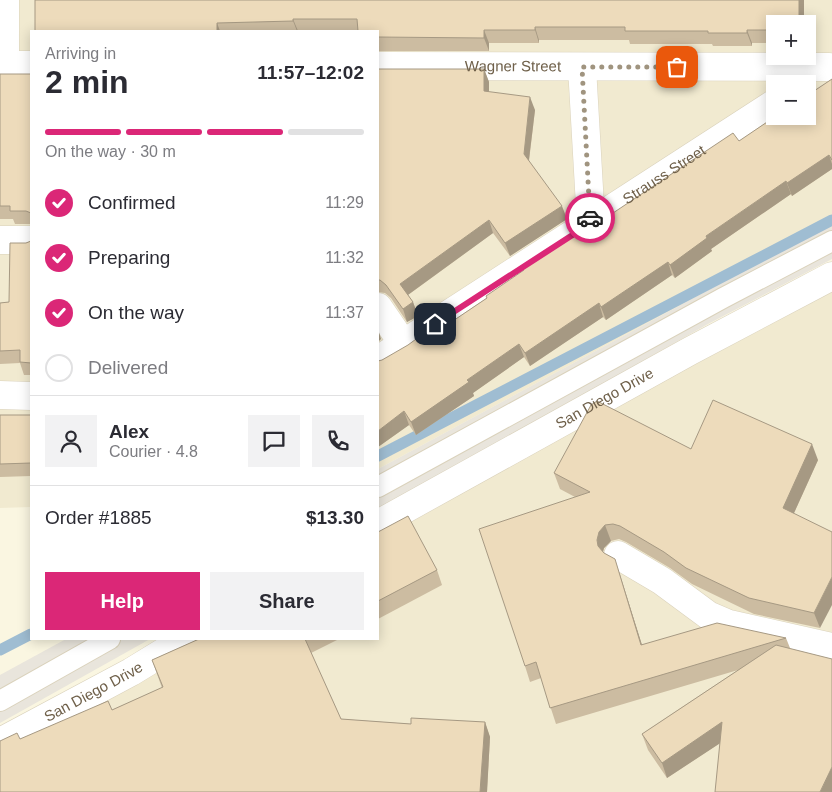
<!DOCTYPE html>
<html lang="en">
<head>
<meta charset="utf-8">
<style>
	:root { --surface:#fff; --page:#f2f2f3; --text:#2b2b33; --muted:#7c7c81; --line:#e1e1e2; --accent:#db2777 }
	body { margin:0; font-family:Helvetica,sans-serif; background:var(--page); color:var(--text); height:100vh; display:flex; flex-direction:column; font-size:19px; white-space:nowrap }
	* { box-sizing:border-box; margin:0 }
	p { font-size:16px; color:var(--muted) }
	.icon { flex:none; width:28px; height:28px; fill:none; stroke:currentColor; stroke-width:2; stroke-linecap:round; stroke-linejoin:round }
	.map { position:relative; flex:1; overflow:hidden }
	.details { position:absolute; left:30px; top:30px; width:349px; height:610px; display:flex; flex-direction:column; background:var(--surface); border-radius:0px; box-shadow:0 2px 12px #0003 }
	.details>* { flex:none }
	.controls { position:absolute; left:766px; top:15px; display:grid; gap:10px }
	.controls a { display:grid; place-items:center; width:50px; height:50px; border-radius:0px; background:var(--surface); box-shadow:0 2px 12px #0003; font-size:25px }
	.pin { position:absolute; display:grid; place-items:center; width:42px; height:42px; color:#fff; margin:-21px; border-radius:10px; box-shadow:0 2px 8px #0006 }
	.courier { position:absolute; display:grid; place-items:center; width:50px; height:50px; margin:-25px; border:4px solid #db2777; border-radius:50%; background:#fff; color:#222; box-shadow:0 1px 6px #0007 }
	.headline em { font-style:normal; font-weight:800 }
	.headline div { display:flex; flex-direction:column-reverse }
	.headline { display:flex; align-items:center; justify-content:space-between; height:85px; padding:0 15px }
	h1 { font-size:32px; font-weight:800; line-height:38px }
	.bar { display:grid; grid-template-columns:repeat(4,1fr); gap:8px 5px; align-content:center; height:60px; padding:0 15px }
	.bar i { height:6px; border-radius:4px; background:var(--line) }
	.bar .active { background:var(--accent) }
	.bar p { grid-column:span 4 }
	.line { display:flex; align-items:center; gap:12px; padding:0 15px; border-top:1px solid var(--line) }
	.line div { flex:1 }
	.round { display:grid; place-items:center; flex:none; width:52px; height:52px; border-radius:0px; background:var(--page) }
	ol { padding:0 15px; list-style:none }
	li { display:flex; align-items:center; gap:15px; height:55px }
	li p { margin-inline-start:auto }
	li .icon { padding:5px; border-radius:50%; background:var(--accent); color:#fff; stroke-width:4 }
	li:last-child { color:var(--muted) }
	li i { width:28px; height:28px; border:2px solid var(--line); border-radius:50% }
	.button { display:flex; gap:10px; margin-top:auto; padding:10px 15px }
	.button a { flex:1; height:58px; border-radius:0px; background:var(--accent); color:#fff; font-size:20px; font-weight:800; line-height:58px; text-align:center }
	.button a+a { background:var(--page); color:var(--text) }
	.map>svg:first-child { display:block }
</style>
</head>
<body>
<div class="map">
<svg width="832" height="792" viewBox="0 0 832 792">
	<rect width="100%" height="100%" fill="#faf6e1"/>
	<g fill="#f1ead0" fill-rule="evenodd">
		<path d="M0 0H832V223L378 469V31H31V507L0 508ZM775 24H808V56H775ZM775 84H808V116H775Z"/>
		<polygon points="832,292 832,792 0,792 0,734 184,639 378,639 378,539 422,516 605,412"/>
	</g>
	<g fill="#e9e5dc">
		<polygon points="832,223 832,259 708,324 378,511 378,469"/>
		<polygon points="66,639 150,639 0,723 0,675"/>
	</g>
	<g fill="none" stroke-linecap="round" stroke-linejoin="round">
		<g stroke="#9fbdd2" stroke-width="11">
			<polyline points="378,456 832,220"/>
			<polyline points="0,650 31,634"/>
		</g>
		<defs>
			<g id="lane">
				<polyline points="378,487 723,298 832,241"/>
				<polyline points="0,701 110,639"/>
			</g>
			<g id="street">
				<polyline points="0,65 31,65"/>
				<polyline points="5,65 5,0"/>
				<path id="s1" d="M378 66 829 67"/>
				<polyline points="582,67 591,223"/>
				<polyline points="0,240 31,240"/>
				<polyline points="378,307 404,345"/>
				<path id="s2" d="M378 360 775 103"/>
				<polyline points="0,395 31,396"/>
				<path id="s3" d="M378 524 690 351 832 276"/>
				<polyline points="618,555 662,581 708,615 729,624 832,647"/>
				<path id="s4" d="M0 742 131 672 185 639"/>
			</g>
		</defs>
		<use href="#lane" stroke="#dad2bc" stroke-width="22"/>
		<use href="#street" stroke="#dad2bc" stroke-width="29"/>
		<use href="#lane" stroke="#fff" stroke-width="20"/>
		<use href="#street" stroke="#fff" stroke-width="28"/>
	</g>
	<g fill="#ccbca1">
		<polygon points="35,0 804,0 804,24 775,24 775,43 752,43 752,46 713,46 712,44 630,44 629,40 539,40 539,43 489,43 489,51 378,51 378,31 35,31"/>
		<polygon points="378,69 484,69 489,82 489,92 535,110 529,161 567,219 510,256 493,233 408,295 413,302 418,316 407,322 391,298 385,293 378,292"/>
		<polygon points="0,74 31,74 31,224 15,224 13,219 0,219"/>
		<polygon points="832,79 832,169 792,196 791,194 711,249 712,251 675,278 672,275 606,320 603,317 530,366 524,357 473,393 474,396 416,435 409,425 378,447 378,361 382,360 435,333 592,227 739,141"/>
		<polygon points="31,241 31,375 24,375 20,363 0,364 0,303 9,302 26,243"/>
		<polygon points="0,415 31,415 31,476 0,477"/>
		<polygon points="691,449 818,460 794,513 820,628 754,614 692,584 670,568 626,542 619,539 611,541 604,548 603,552 620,575 642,645 786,638 790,648 720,743 667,778 648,750 642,734 738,670 556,724 541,678 530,682 525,666 575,497 560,489 554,473"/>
		<polygon points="378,532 437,570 442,585 378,619"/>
		<polygon points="199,639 339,639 311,653 341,719 411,724 485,722 490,737 487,792 0,792 2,741 20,739 112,710 162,688 152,660"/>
	</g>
	<g fill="#a69983">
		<rect x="799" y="0" width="5" height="24"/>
		<polygon points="293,19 298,31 297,31 293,21"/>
		<polygon points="217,23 220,31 217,31"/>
		<polygon points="535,27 539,40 539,43 535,30"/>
		<polygon points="484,30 489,43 489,51 484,38"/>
		<polygon points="747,30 752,43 752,46 747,33"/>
		<polygon points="484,69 489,82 489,104 484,91"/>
		<polygon points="530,97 535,110 528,167 524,154"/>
		<polygon points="829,155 832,164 832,169 792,196 787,183"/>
		<polygon points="786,181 791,194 711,249 712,251 675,278 670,265 706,236"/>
		<polygon points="562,206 567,219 510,256 505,243"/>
		<polygon points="489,220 493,233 405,297 400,284"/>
		<polygon points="668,262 672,275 606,320 601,307"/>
		<polygon points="413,302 418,316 407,322 403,309"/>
		<polygon points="599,303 603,317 530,366 525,353"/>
		<polygon points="378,329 381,339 378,342"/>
		<polygon points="519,344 524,357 473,393 474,396 416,435 411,422 467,380"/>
		<polygon points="404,411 409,425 378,447 378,431"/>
		<polygon points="812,444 818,460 789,524 783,508"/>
		<polygon points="605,525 611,541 604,548 602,555 598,546 597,540 599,532"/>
		<polygon points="615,559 620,575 647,661 641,645"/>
		<polygon points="832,577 832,605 820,628 814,613"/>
		<polygon points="485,722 490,737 487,792 480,792"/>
		<polygon points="722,722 728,738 667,778 662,763"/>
		<polygon points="832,767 832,792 820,792"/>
	</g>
	<g fill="#eddbbb" stroke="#a69983">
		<polygon points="35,0 799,0 799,24 775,24 775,30 747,30 747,33 708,33 708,31 625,31 625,27 535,27 535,30 484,30 484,38 378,37 378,31 358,31 357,19 293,19 293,21 217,23 217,31 35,31"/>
		<polygon points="378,69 484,69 484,91 530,97 524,154 562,206 505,243 489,220 400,284 413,302 403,309 386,285 380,280 378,280"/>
		<polygon points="0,74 31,74 31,213 26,211 10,211 10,206 0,206"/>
		<polygon points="832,79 832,160 829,155 787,183 786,181 706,236 707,238 670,265 668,262 601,307 599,303 525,353 519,344 467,380 469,382 411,422 404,411 378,431 378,361 382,360 408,345 431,328 435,333 487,298 486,296 524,270 523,269 591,225 592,227 733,133 739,141 776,116 808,116 808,95"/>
		<polygon points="31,241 31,363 20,362 20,350 0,351 0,303 9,302 10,243 26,243"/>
		<polygon points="713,400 812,444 783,508 832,532 832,577 814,613 749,598 686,568 664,552 620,526 613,524 605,525 599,532 597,540 598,546 604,553 615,559 641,645 717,623 786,638 550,708 536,662 525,666 479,529 590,492 554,473 591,405 597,401 691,449"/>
		<polygon points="0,415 31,415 31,463 0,464"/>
		<polygon points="408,516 437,570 378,601 378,532"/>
		<polygon points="199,639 305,639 341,719 411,724 411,718 485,722 480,792 0,792 0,741 17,733 20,739 108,701 112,710 163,687 152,660"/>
		<polygon points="776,645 832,659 832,767 820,792 715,792 722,722 662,763 642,734"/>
	</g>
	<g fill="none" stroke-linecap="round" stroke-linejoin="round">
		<polyline stroke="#a0947f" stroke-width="5" stroke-dasharray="0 9" points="590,218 582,67 677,67"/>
		<polyline stroke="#db2777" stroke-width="6" points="435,324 591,223 590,218"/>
	</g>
	<g text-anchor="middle" stroke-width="4" stroke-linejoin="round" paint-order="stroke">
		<g font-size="15" fill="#6f604a" stroke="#fdfae6">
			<text dy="5" stroke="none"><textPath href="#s1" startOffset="135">Wagner Street</textPath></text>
			<text dy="5" stroke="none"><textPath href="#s2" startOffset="341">Strauss Street</textPath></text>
			<text dy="5" stroke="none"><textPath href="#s3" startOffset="259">San Diego Drive</textPath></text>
			<text dy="5" stroke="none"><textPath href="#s4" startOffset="106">San Diego Drive</textPath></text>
		</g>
	</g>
</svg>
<div class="controls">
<a>+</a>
<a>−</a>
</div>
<div class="pin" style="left:677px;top:67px;background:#ea580c"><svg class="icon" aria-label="bag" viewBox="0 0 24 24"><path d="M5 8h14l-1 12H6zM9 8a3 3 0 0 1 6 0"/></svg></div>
<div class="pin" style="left:435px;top:324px;background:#1f2937"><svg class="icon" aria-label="home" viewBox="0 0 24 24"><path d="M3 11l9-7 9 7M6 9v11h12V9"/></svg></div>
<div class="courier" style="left:590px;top:218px"><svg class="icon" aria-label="car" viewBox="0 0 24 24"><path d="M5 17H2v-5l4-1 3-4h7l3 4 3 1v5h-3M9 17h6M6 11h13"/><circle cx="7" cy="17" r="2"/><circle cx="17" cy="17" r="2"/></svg></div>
<section class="details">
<div class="headline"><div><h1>2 min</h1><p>Arriving in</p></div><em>11:57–12:02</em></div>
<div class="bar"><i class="active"></i><i class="active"></i><i class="active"></i><i></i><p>On the way · 30 m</p></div>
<ol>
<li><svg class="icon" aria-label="check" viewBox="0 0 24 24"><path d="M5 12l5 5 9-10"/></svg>Confirmed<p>11:29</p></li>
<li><svg class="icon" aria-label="check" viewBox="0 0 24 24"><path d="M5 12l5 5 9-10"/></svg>Preparing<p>11:32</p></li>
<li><svg class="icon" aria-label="check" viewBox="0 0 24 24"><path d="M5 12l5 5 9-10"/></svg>On the way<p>11:37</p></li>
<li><i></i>Delivered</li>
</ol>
<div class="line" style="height:90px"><a class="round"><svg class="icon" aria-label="person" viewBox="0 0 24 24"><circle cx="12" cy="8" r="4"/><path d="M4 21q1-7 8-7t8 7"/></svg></a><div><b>Alex</b><p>Courier · 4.8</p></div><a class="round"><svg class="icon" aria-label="chat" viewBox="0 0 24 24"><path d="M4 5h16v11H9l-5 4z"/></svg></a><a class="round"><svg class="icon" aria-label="phone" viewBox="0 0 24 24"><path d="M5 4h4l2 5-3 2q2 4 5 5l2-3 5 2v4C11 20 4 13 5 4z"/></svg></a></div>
<div class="line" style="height:65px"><div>Order #1885</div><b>$13.30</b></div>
<div class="button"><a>Help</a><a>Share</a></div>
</section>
</div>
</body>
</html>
